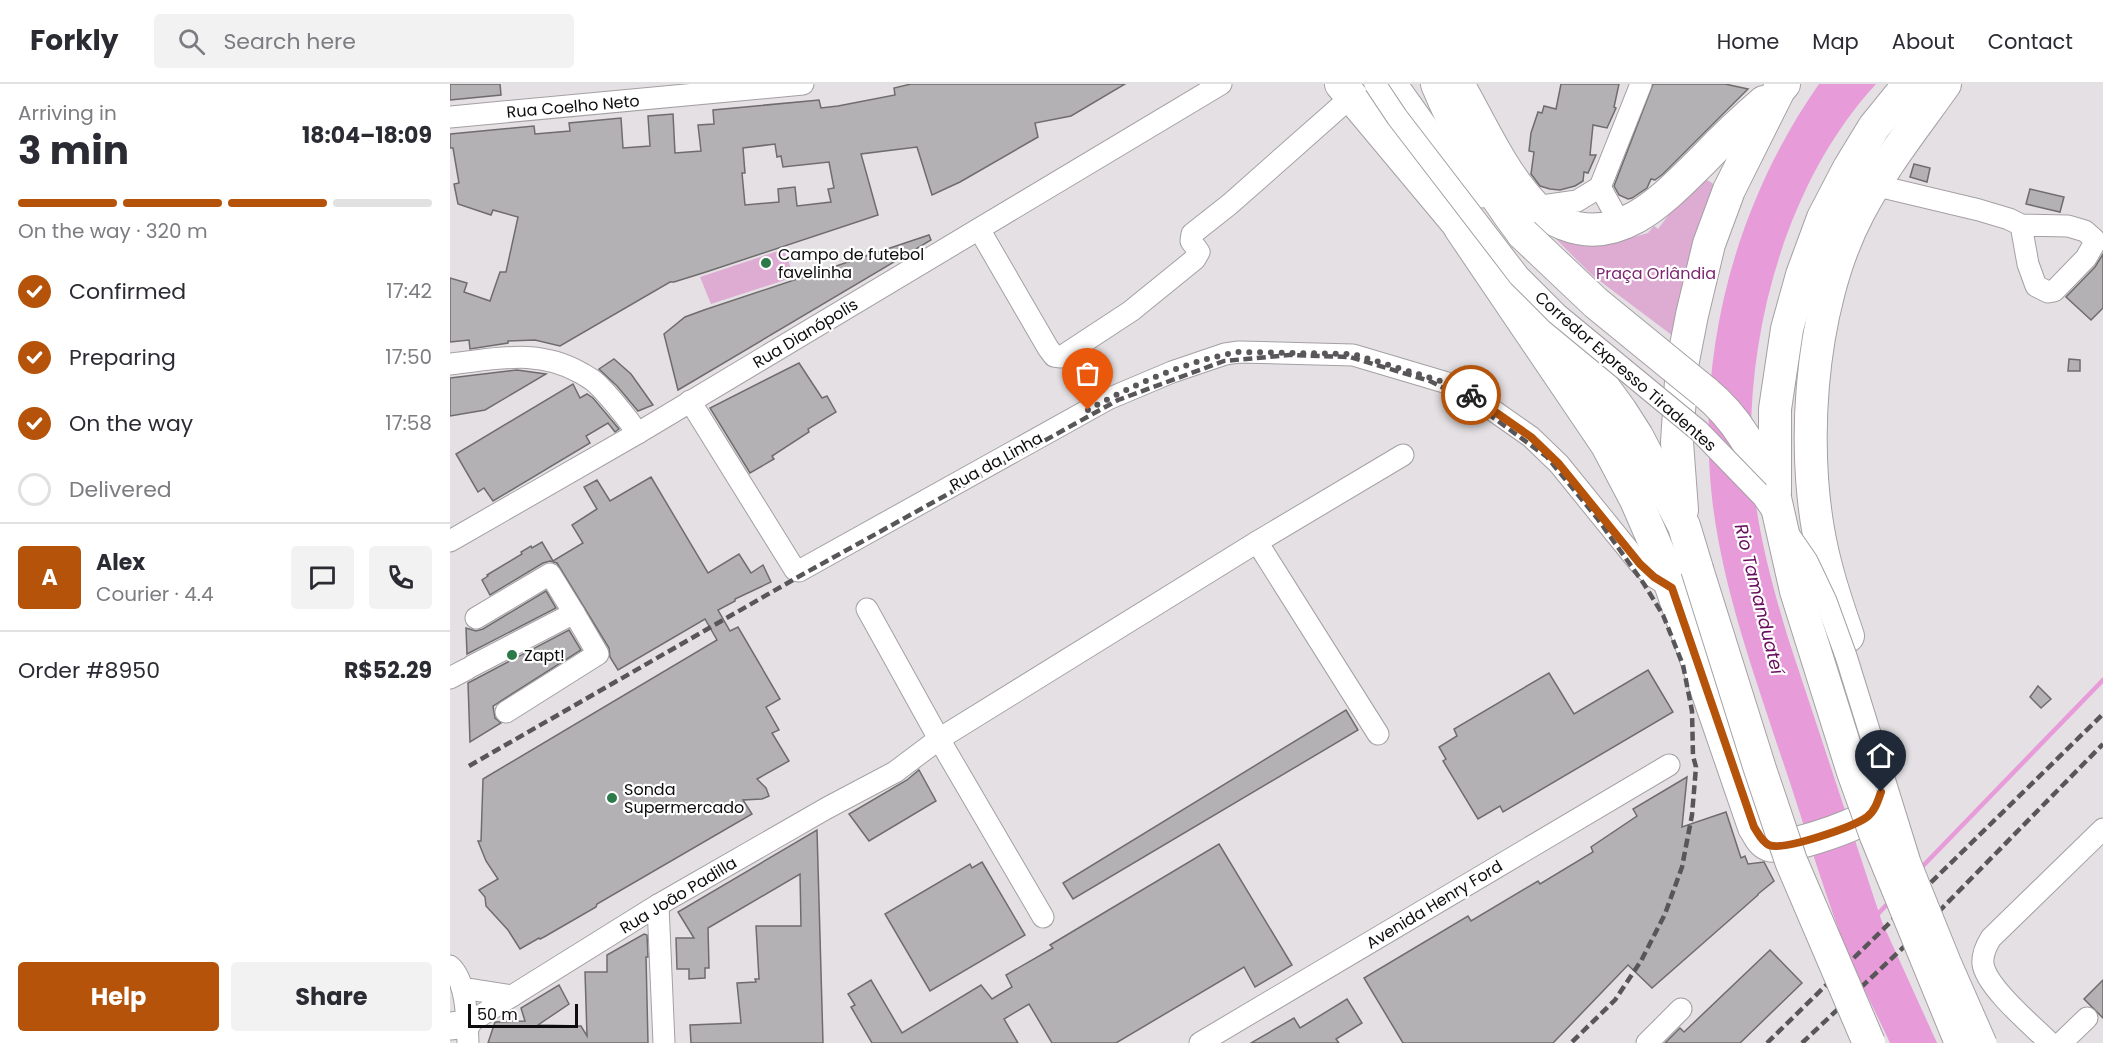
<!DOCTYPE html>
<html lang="en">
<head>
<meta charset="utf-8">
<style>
	:root { --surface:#fff; --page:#f2f2f3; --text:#2b2b33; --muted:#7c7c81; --line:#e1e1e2; --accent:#b45309 }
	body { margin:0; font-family:Poppins,sans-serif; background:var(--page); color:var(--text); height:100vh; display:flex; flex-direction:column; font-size:22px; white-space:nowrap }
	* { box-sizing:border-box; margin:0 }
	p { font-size:20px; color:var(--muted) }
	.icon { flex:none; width:33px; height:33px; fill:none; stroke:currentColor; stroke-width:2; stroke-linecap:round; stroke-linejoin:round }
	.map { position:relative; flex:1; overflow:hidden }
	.sheet { display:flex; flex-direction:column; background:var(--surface); width:450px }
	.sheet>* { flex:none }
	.scale { position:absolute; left:18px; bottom:15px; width:110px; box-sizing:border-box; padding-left:6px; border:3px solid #0e0d0e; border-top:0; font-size:16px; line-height:21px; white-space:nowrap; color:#0e0d0e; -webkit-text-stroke:4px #fff; paint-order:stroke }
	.pin { position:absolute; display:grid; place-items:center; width:51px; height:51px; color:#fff; margin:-62px -26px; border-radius:50% 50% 50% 0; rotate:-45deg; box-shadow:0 0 6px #0007 }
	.pin .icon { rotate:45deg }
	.courier { position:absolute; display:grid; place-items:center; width:60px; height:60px; margin:-30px; border:4px solid #b45309; border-radius:50%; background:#fff; color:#222; box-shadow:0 2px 8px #0007 }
	.overview em { font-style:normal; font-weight:700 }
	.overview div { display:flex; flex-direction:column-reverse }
	.overview { display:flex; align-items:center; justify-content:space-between; height:102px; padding:0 18px }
	h1 { font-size:39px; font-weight:700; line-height:45px }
	.bar { display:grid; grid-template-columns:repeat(4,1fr); gap:9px 6px; align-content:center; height:72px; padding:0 18px }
	.bar i { height:8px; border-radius:4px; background:var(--line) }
	.bar .current { background:var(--accent) }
	.bar p { grid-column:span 4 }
	.line { display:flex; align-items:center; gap:15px; padding:0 18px; border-top:2px solid var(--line) }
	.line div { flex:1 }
	.round { display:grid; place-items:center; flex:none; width:63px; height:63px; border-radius:6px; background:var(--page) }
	ol { padding:0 18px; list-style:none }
	li { display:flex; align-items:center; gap:18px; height:66px }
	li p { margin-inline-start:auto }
	li .icon { padding:6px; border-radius:50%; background:var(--accent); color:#fff; stroke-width:4 }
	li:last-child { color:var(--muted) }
	li i { width:33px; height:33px; border:3px solid var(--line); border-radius:50% }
	.action { display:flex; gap:12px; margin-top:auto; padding:12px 18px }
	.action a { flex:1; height:69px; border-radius:6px; background:var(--accent); color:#fff; font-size:24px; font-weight:700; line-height:69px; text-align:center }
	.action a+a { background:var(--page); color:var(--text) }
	header { display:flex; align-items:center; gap:36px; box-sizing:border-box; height:84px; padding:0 30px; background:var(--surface); border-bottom:2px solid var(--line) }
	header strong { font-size:28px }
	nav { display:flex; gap:33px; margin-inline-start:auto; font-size:21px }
	.search { width:420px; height:54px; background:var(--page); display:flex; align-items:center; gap:15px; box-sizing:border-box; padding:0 21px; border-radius:6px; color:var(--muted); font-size:22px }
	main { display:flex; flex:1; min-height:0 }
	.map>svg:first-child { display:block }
</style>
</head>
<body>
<header>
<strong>Forkly</strong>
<div class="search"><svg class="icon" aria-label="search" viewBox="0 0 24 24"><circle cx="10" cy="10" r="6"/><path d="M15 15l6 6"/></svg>Search here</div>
<nav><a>Home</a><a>Map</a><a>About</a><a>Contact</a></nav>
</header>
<main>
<section class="sheet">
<div class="overview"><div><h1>3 min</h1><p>Arriving in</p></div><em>18:04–18:09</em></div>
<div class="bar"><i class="current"></i><i class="current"></i><i class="current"></i><i></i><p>On the way · 320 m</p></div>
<ol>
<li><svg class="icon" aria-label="check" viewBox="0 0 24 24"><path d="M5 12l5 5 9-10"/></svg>Confirmed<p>17:42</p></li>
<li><svg class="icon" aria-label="check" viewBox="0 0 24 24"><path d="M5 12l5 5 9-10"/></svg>Preparing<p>17:50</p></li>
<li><svg class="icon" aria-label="check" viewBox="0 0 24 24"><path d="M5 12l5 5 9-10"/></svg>On the way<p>17:58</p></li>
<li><i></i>Delivered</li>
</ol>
<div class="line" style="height:108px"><b class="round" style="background:var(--accent);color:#fff">A</b><div><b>Alex</b><p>Courier · 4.4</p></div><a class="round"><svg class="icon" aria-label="chat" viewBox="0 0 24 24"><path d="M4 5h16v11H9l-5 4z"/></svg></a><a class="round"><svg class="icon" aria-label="phone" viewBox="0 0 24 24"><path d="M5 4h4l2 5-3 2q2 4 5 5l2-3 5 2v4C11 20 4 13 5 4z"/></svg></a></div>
<div class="line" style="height:78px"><div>Order #8950</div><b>R$52.29</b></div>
<div class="action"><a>Help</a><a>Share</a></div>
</section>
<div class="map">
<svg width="1653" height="959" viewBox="0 0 1653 959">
	<rect width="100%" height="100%" fill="#e4e0e3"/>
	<g fill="#deabd3">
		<polygon points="1249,91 1273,106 1223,252 1142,191 1095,144 1134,159 1152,162 1198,149 1204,142 1208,145"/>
		<polygon points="334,165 344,193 261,220 250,193"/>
	</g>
	<path fill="#e79bd9" d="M1369 0H1426C1341 92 1300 234 1301 357 1301 424 1319 491 1338 554L1432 838 1487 959H1440C1424 924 1405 889 1391 852 1369 792 1351 730 1330 669 1303 586 1272 502 1262 414 1246 268 1285 120 1369 0Z"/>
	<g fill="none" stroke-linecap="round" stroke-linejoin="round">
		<g stroke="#e79bd9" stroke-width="4.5">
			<polyline points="1469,786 1653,596"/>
			<polyline points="1426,832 1441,816"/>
		</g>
	</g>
	<g fill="#b4b1b4" stroke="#6f6c6e" stroke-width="1.5" fill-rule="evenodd">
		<polygon points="0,0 50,0 51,11 0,16"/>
		<path d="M461 0H675L621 32 585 39 588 53 510 98 482 111 467 63 411 70 428 131 256 188 224 198H220L110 262 85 256 58 257V259L20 265 19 256 0 258V194L17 199 14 208 40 217 50 188H56L68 133 43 126 41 131 8 120 4 100 9 99 3 64H0V50L84 42 85 50 120 47 119 39 171 34 173 64 200 62 198 32 223 30 225 69 251 67 248 41 264 40 263 26 369 16 371 24 388 22 445 11 444 4ZM325 60 327 73 331 72 333 83 379 78 384 104 378 105 381 118 347 122 345 103 328 105 329 118 295 121 292 89H295L293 64Z"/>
		<polygon points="1111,0 1169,0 1164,23 1166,24 1157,44 1143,41 1140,71 1146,71 1138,89 1134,88 1133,97 1125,102 1110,106 1100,105 1090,102 1081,90 1084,68 1079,67 1081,49 1088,28 1092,29 1094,22 1106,25"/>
		<polygon points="1203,0 1275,0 1298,5 1213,90 1205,96 1201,95 1197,104 1182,114 1178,115 1169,111 1164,102"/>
		<polygon points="1464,80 1480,84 1477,98 1460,93"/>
		<polygon points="1580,105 1614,113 1610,128 1576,120"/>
		<polygon points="479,151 481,156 228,306 214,250 235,233 254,226"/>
		<polygon points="1653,170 1653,224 1641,236 1616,213 1645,183"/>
		<polygon points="164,275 181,290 203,321 188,327 167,302 149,285"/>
		<polygon points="1619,275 1630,276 1630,287 1618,287"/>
		<polygon points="349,279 372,314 377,312 386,328 358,345 359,348 322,372 324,375 300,389 260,324"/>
		<polygon points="67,286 96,290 35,326 0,332 0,294"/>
		<polygon points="123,300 130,314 137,310 143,314 169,345 165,348 158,339 136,352 140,359 43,417 34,404 28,408 6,370"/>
		<polygon points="201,393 258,489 289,470 301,489 313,481 321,498 285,515 285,517 268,526 280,547 288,543 330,615 316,623 329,646 322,649 339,677 307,695 316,704 319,712 312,715 293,716 302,730 147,820 146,823 94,853 90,855 89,854 70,865 58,846 36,822 35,813 29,806 48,795 36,777 28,757 31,757 33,695 267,556 255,535 168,586 160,573 159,564 107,479 100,477 93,479 40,511 32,496 38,492 37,491 72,470 71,468 81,462 82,464 92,458 103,477 133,459 122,441 147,425 134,403 147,396 160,417"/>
		<polygon points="96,507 106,524 17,570 16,544 26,547 33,545"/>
		<polygon points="119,546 131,566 43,622 45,634 51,639 20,658 18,599"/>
		<polygon points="1198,586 1223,628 1053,728 1050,722 1028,735 993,677 996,675 989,663 1007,652 1004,645 1099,589 1124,630"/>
		<polygon points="1588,602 1601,615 1591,624 1580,613"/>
		<polygon points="896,626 908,646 623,815 613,799"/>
		<polygon points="469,686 486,717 419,757 399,730 457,696"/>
		<polygon points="1237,693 1232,743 1276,728 1291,774 1295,772 1298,780 1314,778 1324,797 1308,810 1308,811 1202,904 1178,881 1103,959 953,959 914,894 1018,832 1021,837 1088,797 1090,800 1143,768 1141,763 1187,732 1183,725"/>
		<polygon points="367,746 373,959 241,959 240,941 291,939 287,899 306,898 305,895 309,895 306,842 351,842 350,790 258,844 259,884 255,884 255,894 239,895 239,885 227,885 226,854 244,854 228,828"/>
		<polygon points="769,760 842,881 805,903 794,883 666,959 602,959 579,920 554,935 568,959 422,959 401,923 405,921 398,910 421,896 452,949 531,901 542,915 562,903 556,891 603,864 600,861"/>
		<polygon points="532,778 575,851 480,907 435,830 520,780 522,784"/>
		<polygon points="194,850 197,851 198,873 196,873 198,959 38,959 45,938 75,937 71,924 109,901 119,920 88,941 131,942 137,952 135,888 157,888 157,871"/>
		<polygon points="1320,866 1352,899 1290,959 1215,959 1230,944 1234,948"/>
		<polygon points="1653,896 1653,934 1634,915"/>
		<polygon points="897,915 912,939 886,955 889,959 801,959 844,934 850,944"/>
	</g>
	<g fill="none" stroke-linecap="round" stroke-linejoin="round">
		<defs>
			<g id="minor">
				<polyline points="947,0 987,56 1032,113"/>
				<polyline points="0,33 353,0"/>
				<polyline points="1424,101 1529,126 1559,135 1571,141 1618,142 1635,147 1644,155 1644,160 1636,174 1604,207 1598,208 1586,202 1578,180 1571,141"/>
				<polyline points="1150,103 1171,141"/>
				<polyline points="1085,123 1127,117 1150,103 1191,0"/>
				<polyline points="529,145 598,264 604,272 611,273 681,227 745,175 749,168 741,157 742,150 780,120 901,13"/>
				<path d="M0 280C47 275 88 264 131 289 136 292 142 295 146 299 162 314 175 332 188 349"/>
				<polyline points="240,317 345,486 349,487 658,315 722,288 775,270 789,268 903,271 994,298 1017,308 1081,353 1109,380 1190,480 1204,493 1222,504"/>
				<polyline points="0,457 188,349 771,0"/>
				<polyline points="807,458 928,650"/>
				<polyline points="417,525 489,655 593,833"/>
				<polyline points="26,534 100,490 124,529"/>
				<polyline points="22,582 124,529 148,570 56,628"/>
				<polyline points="0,594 17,585"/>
				<polyline points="208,821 214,959"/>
				<path d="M0 882C17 897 17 937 18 959"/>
				<polyline points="12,904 62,912"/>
				<polyline points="17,940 208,821 377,724 445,688 489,655 807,458 953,371"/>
				<polyline points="750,959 1219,681"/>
				<polyline points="1197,959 1231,925"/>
				<path d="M1600 959C1583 942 1536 903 1533 880 1532 871 1536 862 1541 854L1653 745"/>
				<polyline points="1611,959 1637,934"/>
			</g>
			<polyline id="major" points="0,942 17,940"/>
			<g id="highway">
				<polyline points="891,0 1023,158"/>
				<path d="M987 0C1009 53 1038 104 1073 150"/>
				<path d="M1008 0C1031 40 1051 87 1083 121 1092 130 1103 135 1114 140 1172 163 1217 111 1254 75 1273 55 1293 36 1314 18"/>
				<path d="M1010 144 1157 361 1186 416 1212 476 1304 743C1308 749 1311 758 1319 761 1334 767 1402 743 1416 733 1424 728 1428 718 1431 709"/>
				<polyline points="1086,229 1152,301 1171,327 1187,352 1234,442 1247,485"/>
				<path d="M1255 308C1288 335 1304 367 1321 405"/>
				<polyline points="1325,414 1325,325 1337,245 1352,191 1373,134 1399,84 1424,43 1459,0"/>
				<polyline points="1232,426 1227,358 1232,282 1242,231 1259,160 1279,106 1329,6 1334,0"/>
				<path d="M1398 552C1390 529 1382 506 1376 482 1348 378 1358 224 1409 128 1433 82 1466 41 1495 0"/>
			</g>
		</defs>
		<use href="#minor" stroke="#a4a0a3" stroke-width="23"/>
		<use href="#major" stroke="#a4a0a3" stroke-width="29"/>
		<use href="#highway" stroke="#a4a0a3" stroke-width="34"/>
		<use href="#minor" stroke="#fff" stroke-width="21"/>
		<use href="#major" stroke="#fff" stroke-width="27"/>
		<use href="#highway" stroke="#fff" stroke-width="32"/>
		<g stroke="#585658" stroke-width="4.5" stroke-dasharray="9 4.5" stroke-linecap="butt">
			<polyline points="19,682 348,493 668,316 774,277 839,271 900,273 980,297 1022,318 1097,373 1147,434 1194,500 1213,531 1233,581 1242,627 1243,672 1246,683 1242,731 1232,783 1215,830 1191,877 1165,916 1121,959"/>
			<polyline points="1317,959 1653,630"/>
			<polyline points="1352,959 1457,860 1653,660"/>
		</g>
		<defs>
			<polyline id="minor-bridge" points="925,0 947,33 1069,192 1107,230 1249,347 1313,413 1357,477 1376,517 1396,572 1460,778 1500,877 1536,959"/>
			<g id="highway-bridge">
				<polyline points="1073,150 1146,219 1255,308"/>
				<polyline points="1325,414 1346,507 1403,688 1426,752 1511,959"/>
				<polyline points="1247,485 1310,685 1341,777 1419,959"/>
			</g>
		</defs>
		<use href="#minor-bridge" stroke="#a4a0a3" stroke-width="23" stroke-linecap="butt"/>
		<use href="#highway-bridge" stroke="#a4a0a3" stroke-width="34" stroke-linecap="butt"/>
		<use href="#minor-bridge" stroke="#fff" stroke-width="21"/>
		<use href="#highway-bridge" stroke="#fff" stroke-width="32"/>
	</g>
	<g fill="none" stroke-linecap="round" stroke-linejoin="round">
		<path stroke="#595759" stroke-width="6" stroke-dasharray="0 10.8" d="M638 326C682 301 739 276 789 268L903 270 994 298 1021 311"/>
		<path stroke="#b45309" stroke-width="8" d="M1021 311 1081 353 1109 380 1190 480 1204 493 1222 504 1304 743C1308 749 1312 758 1319 761 1334 767 1403 743 1417 733 1425 727 1428 717 1431 708"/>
	</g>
	<g fill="#2c7a4a" stroke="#fff" stroke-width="2">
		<circle cx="316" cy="179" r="6"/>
		<circle cx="62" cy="571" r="6"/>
		<circle cx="162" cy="714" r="6"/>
	</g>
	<g text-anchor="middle" stroke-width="4.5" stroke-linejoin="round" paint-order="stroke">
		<g font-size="16" fill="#0e0d0e" stroke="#fff">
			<text transform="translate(123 22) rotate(-5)" y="6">Rua Coelho Neto</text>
			<text transform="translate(355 249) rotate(-31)" y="6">Rua Dianópolis</text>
			<text transform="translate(1176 287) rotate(41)" y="6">Corredor Expresso Tiradentes</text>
			<text transform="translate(546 377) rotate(-29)" y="6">Rua da Linha</text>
			<text transform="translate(228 811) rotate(-31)" y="6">Rua João Padilla</text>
			<text transform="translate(984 820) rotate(-31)" y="6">Avenida Henry Ford</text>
		</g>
		<g font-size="16" fill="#0e0d0e" stroke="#fff" text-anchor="start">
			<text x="328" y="176">Campo de futebol<tspan x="328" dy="18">favelinha</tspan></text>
			<text x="74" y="577">Zapt!</text>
			<text x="174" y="711">Sonda<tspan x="174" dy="18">Supermercado</tspan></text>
		</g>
		<g font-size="16" fill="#7c2571" stroke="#fff">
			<text x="1206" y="195">Praça Orlândia</text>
		</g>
		<g font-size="18" font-style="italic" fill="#680c5e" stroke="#fff">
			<text transform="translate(1309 515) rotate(76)" y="6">Rio Tamanduateí</text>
		</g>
	</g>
</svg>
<div class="scale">50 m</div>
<div class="pin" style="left:638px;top:326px;background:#ea580c"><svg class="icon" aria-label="bag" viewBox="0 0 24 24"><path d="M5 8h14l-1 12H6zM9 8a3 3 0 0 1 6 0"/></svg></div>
<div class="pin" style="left:1431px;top:708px;background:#1f2937"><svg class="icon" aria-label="home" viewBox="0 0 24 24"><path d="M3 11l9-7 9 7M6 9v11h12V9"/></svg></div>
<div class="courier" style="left:1021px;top:311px"><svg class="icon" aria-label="bike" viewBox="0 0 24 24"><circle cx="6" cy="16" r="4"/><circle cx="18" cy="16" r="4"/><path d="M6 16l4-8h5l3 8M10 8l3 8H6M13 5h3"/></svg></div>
</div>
</main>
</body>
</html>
